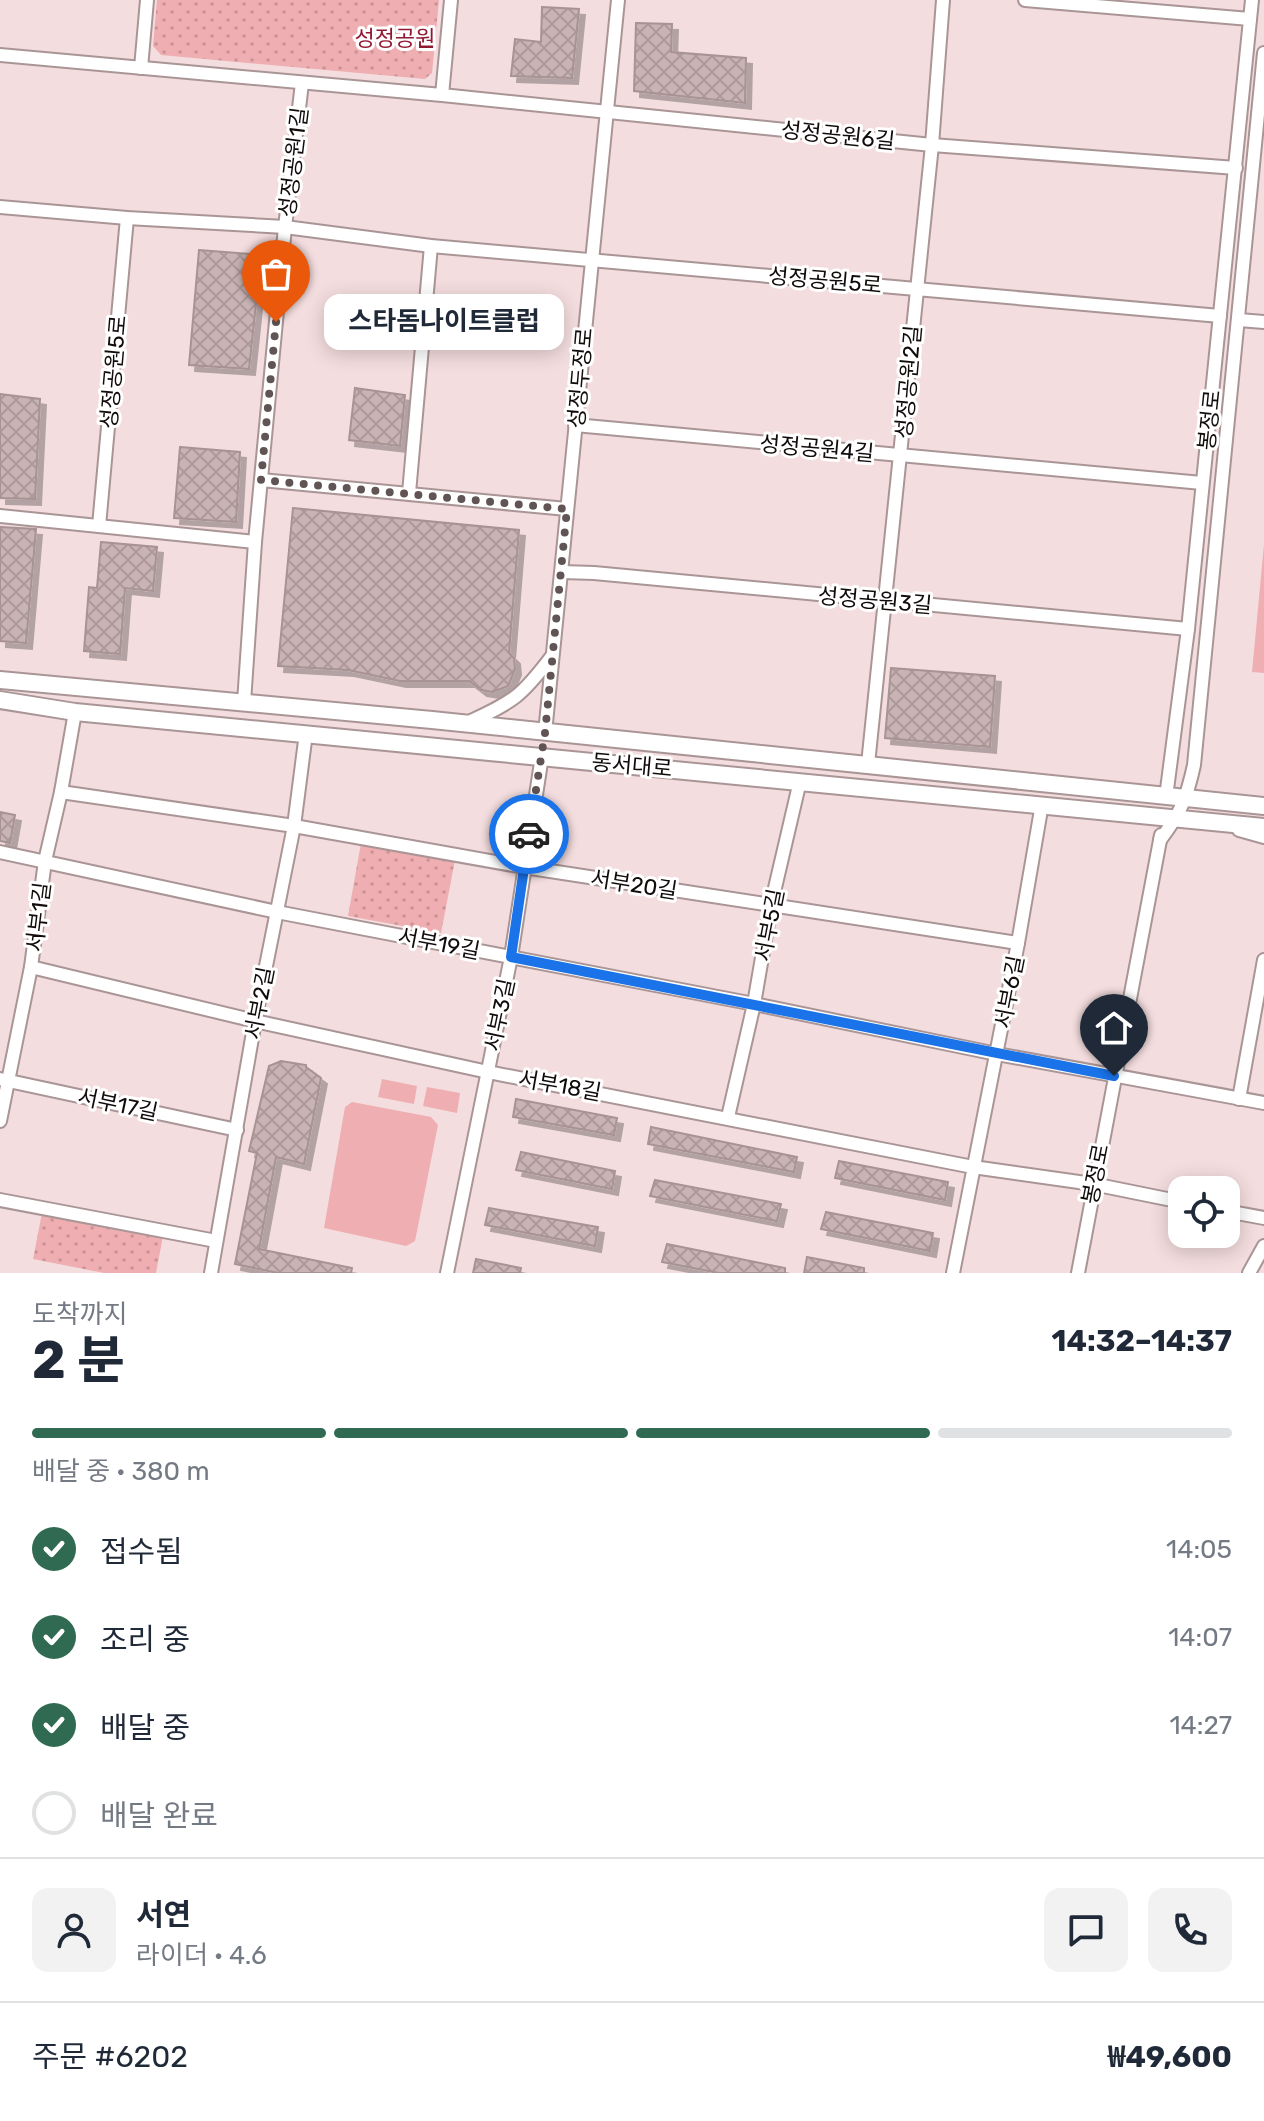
<!DOCTYPE html>
<html lang="ko">
<head>
<meta charset="utf-8">
<style>
	:root { --surface:#fff; --page:#f2f2f3; --text:#1f2937; --muted:#747a83; --line:#e0e1e3; --accent:#306a53 }
	body { margin:0; font-family:Rubik,"Noto Sans KR",sans-serif; background:var(--page); color:var(--text); height:100vh; display:flex; flex-direction:column; font-size:30px; white-space:nowrap }
	* { box-sizing:border-box; margin:0 }
	p { font-size:26px; color:var(--muted) }
	.icon { flex:none; width:44px; height:44px; fill:none; stroke:currentColor; stroke-width:2; stroke-linecap:round; stroke-linejoin:round }
	.map { position:relative; height:1273px; overflow:hidden }
	.side { display:flex; flex-direction:column; background:var(--surface); flex:1 }
	.side>* { flex:none }
	.controls { position:absolute; left:1168px; top:1176px; display:grid; gap:16px }
	.controls a { display:grid; place-items:center; width:72px; height:72px; border-radius:16px; background:var(--surface); box-shadow:0 4px 20px #0003; font-size:40px }
	.pin { position:absolute; display:grid; place-items:center; width:68px; height:68px; color:#fff; margin:-82px -34px; border-radius:50% 50% 50% 0; rotate:-45deg; box-shadow:0 0 8px #0007 }
	.pin .icon { rotate:45deg }
	.courier { position:absolute; display:grid; place-items:center; width:80px; height:80px; margin:-40px; border:6px solid #1a73e8; border-radius:50%; background:#fff; color:#222; box-shadow:0 2px 10px #0007 }
	.bubble { position:absolute; height:56px; border-radius:16px; background:var(--surface); box-shadow:0 4px 20px #0003; font-size:26px; font-weight:700; line-height:56px; text-align:center }
	.overview em { font-style:normal; font-weight:700 }
	.overview div { display:flex; flex-direction:column-reverse }
	.overview { display:flex; align-items:center; justify-content:space-between; height:136px; padding:0 32px }
	h1 { font-size:52px; font-weight:700; line-height:60px }
	.bar { display:grid; grid-template-columns:repeat(4,1fr); gap:12px 8px; align-content:center; height:96px; padding:0 32px }
	.bar i { height:10px; border-radius:6px; background:var(--line) }
	.bar .on { background:var(--accent) }
	.bar p { grid-column:span 4 }
	.line { display:flex; align-items:center; gap:20px; padding:0 32px; border-top:2px solid var(--line) }
	.line div { flex:1 }
	.round { display:grid; place-items:center; flex:none; width:84px; height:84px; border-radius:16px; background:var(--page) }
	ol { padding:0 32px; list-style:none }
	li { display:flex; align-items:center; gap:24px; height:88px }
	li p { margin-inline-start:auto }
	li .icon { padding:8px; border-radius:50%; background:var(--accent); color:#fff; stroke-width:4 }
	li:last-child { color:var(--muted) }
	li i { width:44px; height:44px; border:4px solid var(--line); border-radius:50% }
	.map>svg:first-child { display:block }
</style>
</head>
<body>
<div class="map">
<svg width="1264" height="1273" viewBox="0 0 1264 1273">
	<defs>
		<pattern id="park-dots" width="8" height="8" patternUnits="userSpaceOnUse" patternTransform="scale(2)"><rect width="8" height="8" fill="#efaeb1"/><path d="M2 2h.1M6 6h.1" fill="none" stroke="#cc9497" stroke-width="1.8" stroke-linecap="round"/></pattern>
		<pattern id="building-cross-hatch" width="8" height="8" patternUnits="userSpaceOnUse" patternTransform="scale(2)"><rect width="8" height="8" fill="#c9b3b4"/><path d="M0 0l8 8M0 8l8-8" fill="none" stroke="#ac9999"/></pattern>
		<filter id="shadow"><feDropShadow dx="6" dy="6" stdDeviation="0" flood-color="#0004"/></filter>
	</defs>
	<rect width="100%" height="100%" fill="#f4ddde"/>
	<g fill="#efaeb1">
		<polygon points="1264,544 1264,673 1252,672"/>
		<polygon points="382,1079 417,1086 414,1104 378,1097"/>
		<polygon points="427,1087 460,1093 457,1113 423,1106"/>
		<polygon points="352,1102 431,1117 438,1125 415,1241 406,1246 324,1228 345,1107"/>
	</g>
	<g fill="url(#park-dots)">
		<polygon points="157,0 439,0 432,73 425,79 161,55 153,46"/>
		<polygon points="361,843 455,860 441,933 348,916"/>
		<polygon points="42,1213 163,1236 156,1273 104,1273 33,1259"/>
	</g>
	<g fill="url(#building-cross-hatch)" stroke="#a89394" stroke-width="2" filter="url(#shadow)">
		<polygon points="542,7 579,9 572,78 511,76 515,39 541,42"/>
		<polygon points="636,23 672,24 671,52 746,58 745,103 634,91"/>
		<polygon points="199,250 250,254 260,266 249,369 189,365"/>
		<polygon points="355,388 405,395 400,446 349,440"/>
		<polygon points="0,394 40,399 35,499 0,498"/>
		<polygon points="180,447 240,452 236,522 174,518"/>
		<polygon points="293,508 519,530 509,653 514,658 515,669 508,686 493,692 481,690 469,681 400,681 348,670 278,666"/>
		<polygon points="0,527 36,529 26,643 0,641"/>
		<polygon points="101,542 157,547 153,591 125,588 120,654 84,651 89,587 97,588"/>
		<polygon points="891,668 995,676 990,747 885,738"/>
		<polygon points="0,812 15,815 10,843 0,841"/>
		<polygon points="281,1061 306,1065 306,1067 321,1078 304,1164 276,1157 259,1249 352,1268 351,1273 278,1273 235,1264 257,1153 249,1151 269,1066"/>
		<polygon points="516,1099 617,1118 614,1135 513,1117"/>
		<polygon points="651,1127 797,1157 794,1172 648,1144"/>
		<polygon points="521,1152 615,1171 612,1189 516,1170"/>
		<polygon points="839,1161 948,1182 945,1200 835,1178"/>
		<polygon points="655,1180 781,1204 777,1221 650,1196"/>
		<polygon points="489,1208 598,1227 595,1246 485,1225"/>
		<polygon points="826,1212 933,1233 930,1251 821,1229"/>
		<polygon points="667,1244 785,1268 785,1273 719,1273 662,1262"/>
		<polygon points="807,1257 864,1268 864,1273 804,1273"/>
		<polygon points="476,1259 521,1268 520,1273 473,1273"/>
	</g>
	<g fill="none" stroke-linecap="round" stroke-linejoin="round">
		<defs>
			<g id="minor">
				<polyline points="1025,0 1250,19"/>
				<polyline points="0,55 442,95 932,145 1236,168"/>
				<polyline points="141,68 147,0"/>
				<polyline points="442,95 451,0"/>
				<polyline points="0,207 127,218 285,227 431,246 1220,316"/>
				<polyline points="1239,320 1264,322"/>
				<polyline points="575,425 1202,483"/>
				<polyline points="261,480 567,509"/>
				<polyline points="409,493 431,246"/>
				<polyline points="0,516 255,542"/>
				<polyline points="99,526 127,218"/>
				<polyline points="562,572 594,573 1188,629"/>
				<polyline points="244,702 255,542 285,227 302,83"/>
				<path d="M469 722C514 701 521 697 552 656"/>
				<polyline points="545,733 618,0"/>
				<polyline points="868,764 932,145 943,0"/>
				<polyline points="61,792 294,826 524,867 1018,943"/>
				<polyline points="1166,797 1188,629 1252,0"/>
				<polyline points="1239,830 1264,837"/>
				<path d="M1160 840C1181 813 1187 797 1194 765L1264 53"/>
				<polyline points="0,852 277,912 754,1004 997,1054 1264,1103"/>
				<polyline points="31,967 255,1021 488,1072 973,1167 1093,1184 1182,1202"/>
				<polyline points="0,1079 237,1130"/>
				<polyline points="1239,1099 1264,960"/>
				<polyline points="728,1117 754,1004 771,905 800,781"/>
				<polyline points="0,1121 31,967 45,861 61,792 75,712"/>
				<polyline points="0,1200 216,1241"/>
				<polyline points="1226,1211 1264,1218"/>
				<polyline points="211,1273 255,1021 294,826 306,733"/>
				<polyline points="447,1273 511,957 542,756"/>
				<polyline points="953,1273 1018,943 1042,804"/>
				<polyline points="1078,1273 1161,835"/>
				<polyline points="1249,1273 1264,1246"/>
			</g>
			<g id="major">
				<polyline points="0,680 432,720 1264,806"/>
				<polyline points="0,700 75,712 1264,827"/>
			</g>
		</defs>
		<use href="#minor" stroke="#aa9596" stroke-width="16"/>
		<use href="#major" stroke="#aa9596" stroke-width="20"/>
		<use href="#minor" stroke="#fff" stroke-width="12"/>
		<use href="#major" stroke="#fff" stroke-width="16"/>
	</g>
	<g fill="none" stroke-linecap="round" stroke-linejoin="round">
		<polyline stroke="#615455" stroke-width="8" stroke-dasharray="0 14.4" points="276,322 261,480 567,509 545,733 529,834"/>
		<polyline stroke="#1a73e8" stroke-width="10" points="529,834 511,957 1114,1076"/>
	</g>
	<g text-anchor="middle" stroke-width="6" stroke-linejoin="round" paint-order="stroke">
		<g font-size="22" fill="#911a33" stroke="#fff">
			<text x="395" y="46">성정공원</text>
		</g>
		<g font-size="22" fill="#120b0b" stroke="#fff">
			<text transform="translate(838 135) rotate(6)" y="8">성정공원6길</text>
			<text transform="translate(293 162) rotate(-83)" y="8">성정공원1길</text>
			<text transform="translate(825 280) rotate(5)" y="8">성정공원5로</text>
			<text transform="translate(113 372) rotate(-85)" y="8">성정공원5로</text>
			<text transform="translate(580 378) rotate(-85)" y="8">성정두정로</text>
			<text transform="translate(908 382) rotate(-85)" y="8">성정공원2길</text>
			<text transform="translate(1209 420) rotate(-84)" y="8">봉정로</text>
			<text transform="translate(817 448) rotate(5)" y="8">성정공원4길</text>
			<text transform="translate(875 600) rotate(5)" y="8">성정공원3길</text>
			<text transform="translate(632 765) rotate(5)" y="8">동서대로</text>
			<text transform="translate(634 884) rotate(9)" y="8">서부20길</text>
			<text transform="translate(38 917) rotate(-83)" y="8">서부1길</text>
			<text transform="translate(769 925) rotate(-79)" y="8">서부5길</text>
			<text transform="translate(439 943) rotate(11)" y="8">서부19길</text>
			<text transform="translate(1009 992) rotate(-79)" y="8">서부6길</text>
			<text transform="translate(259 1003) rotate(-79)" y="8">서부2길</text>
			<text transform="translate(499 1015) rotate(-78)" y="8">서부3길</text>
			<text transform="translate(560 1085) rotate(10)" y="8">서부18길</text>
			<text transform="translate(118 1104) rotate(12)" y="8">서부17길</text>
			<text transform="translate(1095 1174) rotate(-79)" y="8">봉정로</text>
		</g>
	</g>
</svg>
<div class="controls">
<a><svg class="icon" aria-label="locate" viewBox="0 0 24 24"><circle cx="12" cy="12" r="6"/><path d="M12 2v4M12 18v4M2 12h4M18 12h4"/></svg></a>
</div>
<div class="pin" style="left:276px;top:322px;background:#ea580c"><svg class="icon" aria-label="bag" viewBox="0 0 24 24"><path d="M5 8h14l-1 12H6zM9 8a3 3 0 0 1 6 0"/></svg></div>
<div class="pin" style="left:1114px;top:1076px;background:#1f2937"><svg class="icon" aria-label="home" viewBox="0 0 24 24"><path d="M3 11l9-7 9 7M6 9v11h12V9"/></svg></div>
<div class="courier" style="left:529px;top:834px"><svg class="icon" aria-label="car" viewBox="0 0 24 24"><path d="M5 17H2v-5l4-1 3-4h7l3 4 3 1v5h-3M9 17h6M6 11h13"/><circle cx="7" cy="17" r="2"/><circle cx="17" cy="17" r="2"/></svg></div>
<div class="bubble" style="left:324px;top:294px;width:240px">스타돔나이트클럽</div>
</div>
<section class="side">
<div class="overview"><div><h1>2 분</h1><p>도착까지</p></div><em>14:32–14:37</em></div>
<div class="bar"><i class="on"></i><i class="on"></i><i class="on"></i><i></i><p>배달 중 · 380 m</p></div>
<ol>
<li><svg class="icon" aria-label="check" viewBox="0 0 24 24"><path d="M5 12l5 5 9-10"/></svg>접수됨<p>14:05</p></li>
<li><svg class="icon" aria-label="check" viewBox="0 0 24 24"><path d="M5 12l5 5 9-10"/></svg>조리 중<p>14:07</p></li>
<li><svg class="icon" aria-label="check" viewBox="0 0 24 24"><path d="M5 12l5 5 9-10"/></svg>배달 중<p>14:27</p></li>
<li><i></i>배달 완료</li>
</ol>
<div class="line" style="height:144px"><a class="round"><svg class="icon" aria-label="person" viewBox="0 0 24 24"><circle cx="12" cy="8" r="4"/><path d="M4 21q1-7 8-7t8 7"/></svg></a><div><b>서연</b><p>라이더 · 4.6</p></div><a class="round"><svg class="icon" aria-label="chat" viewBox="0 0 24 24"><path d="M4 5h16v11H9l-5 4z"/></svg></a><a class="round"><svg class="icon" aria-label="phone" viewBox="0 0 24 24"><path d="M5 4h4l2 5-3 2q2 4 5 5l2-3 5 2v4C11 20 4 13 5 4z"/></svg></a></div>
<div class="line" style="height:104px"><div>주문 #6202</div><b>₩49,600</b></div>
</section>
</body>
</html>
